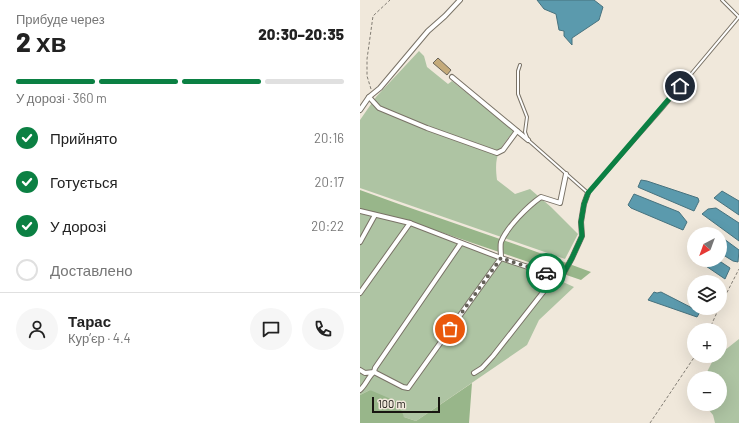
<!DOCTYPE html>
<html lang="uk">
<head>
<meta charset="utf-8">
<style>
	:root { --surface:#fff; --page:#f6f6f6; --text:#222; --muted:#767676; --line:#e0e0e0; --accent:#0b8043 }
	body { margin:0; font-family:Barlow,sans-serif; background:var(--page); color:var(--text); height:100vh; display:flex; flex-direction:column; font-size:15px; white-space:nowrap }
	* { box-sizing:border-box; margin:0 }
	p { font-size:13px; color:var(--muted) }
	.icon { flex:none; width:22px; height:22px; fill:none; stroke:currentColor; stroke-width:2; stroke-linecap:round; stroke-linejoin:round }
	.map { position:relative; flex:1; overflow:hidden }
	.details { display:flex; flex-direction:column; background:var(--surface); width:360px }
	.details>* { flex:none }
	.needle { width:26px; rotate:221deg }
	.buttons { position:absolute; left:327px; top:227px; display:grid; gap:8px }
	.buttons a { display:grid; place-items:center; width:40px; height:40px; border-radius:50%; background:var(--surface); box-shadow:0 4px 16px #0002; font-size:20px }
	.scale { position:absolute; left:12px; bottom:10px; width:68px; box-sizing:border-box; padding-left:4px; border:2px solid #181611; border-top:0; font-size:11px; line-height:14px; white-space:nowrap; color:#181611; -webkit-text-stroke:3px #f0e8db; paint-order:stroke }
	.pin { position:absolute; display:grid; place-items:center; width:34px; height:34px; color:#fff; margin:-17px; border:2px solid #fff; border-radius:50%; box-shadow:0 1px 4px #0007 }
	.courier { position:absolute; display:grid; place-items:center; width:40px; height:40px; margin:-20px; border:3px solid #0b8043; border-radius:50%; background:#fff; color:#222; box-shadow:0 1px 5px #0007 }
	.overview em { font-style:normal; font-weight:800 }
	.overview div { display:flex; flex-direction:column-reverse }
	.overview { display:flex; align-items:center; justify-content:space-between; height:68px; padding:0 16px }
	h1 { font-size:26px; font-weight:800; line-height:30px }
	.bar { display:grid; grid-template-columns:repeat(4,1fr); gap:6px 4px; align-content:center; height:48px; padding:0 16px }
	.bar i { height:5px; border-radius:3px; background:var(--line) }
	.bar .on { background:var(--accent) }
	.bar p { grid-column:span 4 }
	.line { display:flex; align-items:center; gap:10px; padding:0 16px; border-top:1px solid var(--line) }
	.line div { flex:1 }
	.round { display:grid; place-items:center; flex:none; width:42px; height:42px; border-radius:21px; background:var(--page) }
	ol { padding:0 16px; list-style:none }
	li { display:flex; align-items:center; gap:12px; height:44px }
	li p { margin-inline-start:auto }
	li .icon { padding:4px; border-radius:50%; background:var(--accent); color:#fff; stroke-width:4 }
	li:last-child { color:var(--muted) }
	li i { width:22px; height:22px; border:2px solid var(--line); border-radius:50% }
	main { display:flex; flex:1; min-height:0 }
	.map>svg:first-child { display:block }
</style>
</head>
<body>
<main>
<section class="details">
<div class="overview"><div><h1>2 хв</h1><p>Прибуде через</p></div><em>20:30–20:35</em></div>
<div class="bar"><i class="on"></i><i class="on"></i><i class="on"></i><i></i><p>У дорозі · 360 m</p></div>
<ol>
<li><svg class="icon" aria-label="check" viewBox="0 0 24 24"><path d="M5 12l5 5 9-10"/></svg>Прийнято<p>20:16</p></li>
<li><svg class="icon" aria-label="check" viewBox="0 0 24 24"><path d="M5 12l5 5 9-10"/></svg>Готується<p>20:17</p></li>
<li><svg class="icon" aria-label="check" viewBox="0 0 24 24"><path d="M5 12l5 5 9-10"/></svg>У дорозі<p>20:22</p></li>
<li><i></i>Доставлено</li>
</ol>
<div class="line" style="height:72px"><a class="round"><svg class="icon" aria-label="person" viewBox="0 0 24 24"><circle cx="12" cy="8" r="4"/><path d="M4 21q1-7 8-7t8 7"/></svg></a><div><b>Тарас</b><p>Кур’єр · 4.4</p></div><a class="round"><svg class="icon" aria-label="chat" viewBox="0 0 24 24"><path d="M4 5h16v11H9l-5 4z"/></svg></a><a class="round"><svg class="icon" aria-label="phone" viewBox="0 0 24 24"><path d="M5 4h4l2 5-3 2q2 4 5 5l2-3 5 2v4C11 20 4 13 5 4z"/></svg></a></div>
</section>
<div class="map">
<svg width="379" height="423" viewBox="0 0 379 423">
	<rect width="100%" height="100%" fill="#f0e8db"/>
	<g fill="#aec4a3">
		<path d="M59 51 64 56 67 67 88 84 92 81 154 131C138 150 134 156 137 180L155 194 170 189 191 207 218 234 205 259 0 188V120L16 97Z"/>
		<polygon points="0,213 48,224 192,277 214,287 179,320 167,345 56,421 44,417 10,390 0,395"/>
		<polygon points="379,339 379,423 355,423 353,415 344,404 360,404 360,378 344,378 354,358 360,356 360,354"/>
	</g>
	<g fill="#98b68a">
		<path d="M0 190C77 218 155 243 231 272L221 280 57 224 0 210Z"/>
		<polygon points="112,383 109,423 0,423 0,395 10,390 38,402 44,417 56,421"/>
	</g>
	<g fill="#5b9aad" stroke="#47727e">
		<polygon points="177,0 234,0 243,7 239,20 212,38 212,45 204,36 204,31 199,30 196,14 184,9"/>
		<polygon points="281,180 287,181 338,198 339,201 334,211 280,188 278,187"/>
		<polygon points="362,191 379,201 379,215 354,198"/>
		<polygon points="274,194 319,212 327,222 323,230 271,208 268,205"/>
		<polygon points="356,208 379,223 379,241 342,214 348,209"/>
		<polygon points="360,236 379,250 378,262 373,261 360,253"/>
		<polygon points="337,260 358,260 370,268 365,279"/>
		<polygon points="294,292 297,293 301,292 340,312 337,317 288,300"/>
	</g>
	<polygon fill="#c4aa7a" stroke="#6a6458" points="78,58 91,70 87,75 73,63"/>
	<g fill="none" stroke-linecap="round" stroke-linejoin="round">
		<defs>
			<g id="lane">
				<polyline points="362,0 379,17"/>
				<polyline points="160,65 158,71 158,94 167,117 165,132 168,140 228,193 301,110 379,17"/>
			</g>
			<g id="street">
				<polyline points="92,77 168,140"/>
				<polyline points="9,97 19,108 67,128 137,153 143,150 157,131"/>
				<polyline points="0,110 9,97 20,88 68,31 85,16 100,0"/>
				<polyline points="0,211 50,223 141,258 201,278 212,258 222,236 221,222 224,204 228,193"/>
				<polyline points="0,242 15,215"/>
				<path d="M101 243 15 368 14 372 43 387 48 388 141 258C141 253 140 246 141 242 147 227 168 206 181 197L200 203 206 174"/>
				<polyline points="0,293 50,223"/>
				<path d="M0 370 5 373 14 372C8 377 6 385 0 390"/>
				<polyline points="114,373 122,368 133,356 195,277"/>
			</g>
		</defs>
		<use href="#lane" stroke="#797266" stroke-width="4"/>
		<use href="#street" stroke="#797266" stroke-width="6"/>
		<g stroke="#827d74" stroke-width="1" stroke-dasharray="3 2" stroke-linecap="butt">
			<polyline points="11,89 7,76 7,59 13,16 30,0"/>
			<polyline points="360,306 379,269"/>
			<polyline points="349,330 359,308"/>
			<polyline points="290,423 335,356"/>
		</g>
		<use href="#lane" stroke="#fff" stroke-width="2"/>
		<use href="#street" stroke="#fff" stroke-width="4"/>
	</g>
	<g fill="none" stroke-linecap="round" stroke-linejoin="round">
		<polyline stroke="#646058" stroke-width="4" stroke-dasharray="0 7.2" points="90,329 141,258 186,273"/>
		<polyline stroke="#0b8043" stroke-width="5" points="186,273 201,278 212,258 222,236 221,222 224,204 228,193 320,86"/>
	</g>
</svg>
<div class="buttons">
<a><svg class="needle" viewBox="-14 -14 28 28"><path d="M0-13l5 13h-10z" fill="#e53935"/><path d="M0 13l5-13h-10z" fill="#767676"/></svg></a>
<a><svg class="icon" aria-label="layers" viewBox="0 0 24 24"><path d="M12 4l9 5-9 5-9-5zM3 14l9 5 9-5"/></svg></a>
<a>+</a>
<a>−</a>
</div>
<div class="scale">100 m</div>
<div class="pin" style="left:90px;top:329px;background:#ea580c"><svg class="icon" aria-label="bag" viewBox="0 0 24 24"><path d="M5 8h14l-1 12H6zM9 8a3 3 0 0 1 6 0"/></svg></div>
<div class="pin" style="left:320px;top:86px;background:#1f2937"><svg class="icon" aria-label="home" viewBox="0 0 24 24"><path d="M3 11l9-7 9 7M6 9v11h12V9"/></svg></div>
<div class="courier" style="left:186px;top:273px"><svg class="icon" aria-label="car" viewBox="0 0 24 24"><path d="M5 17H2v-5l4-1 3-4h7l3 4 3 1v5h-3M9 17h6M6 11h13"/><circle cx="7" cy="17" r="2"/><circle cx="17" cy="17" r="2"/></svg></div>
</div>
</main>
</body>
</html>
